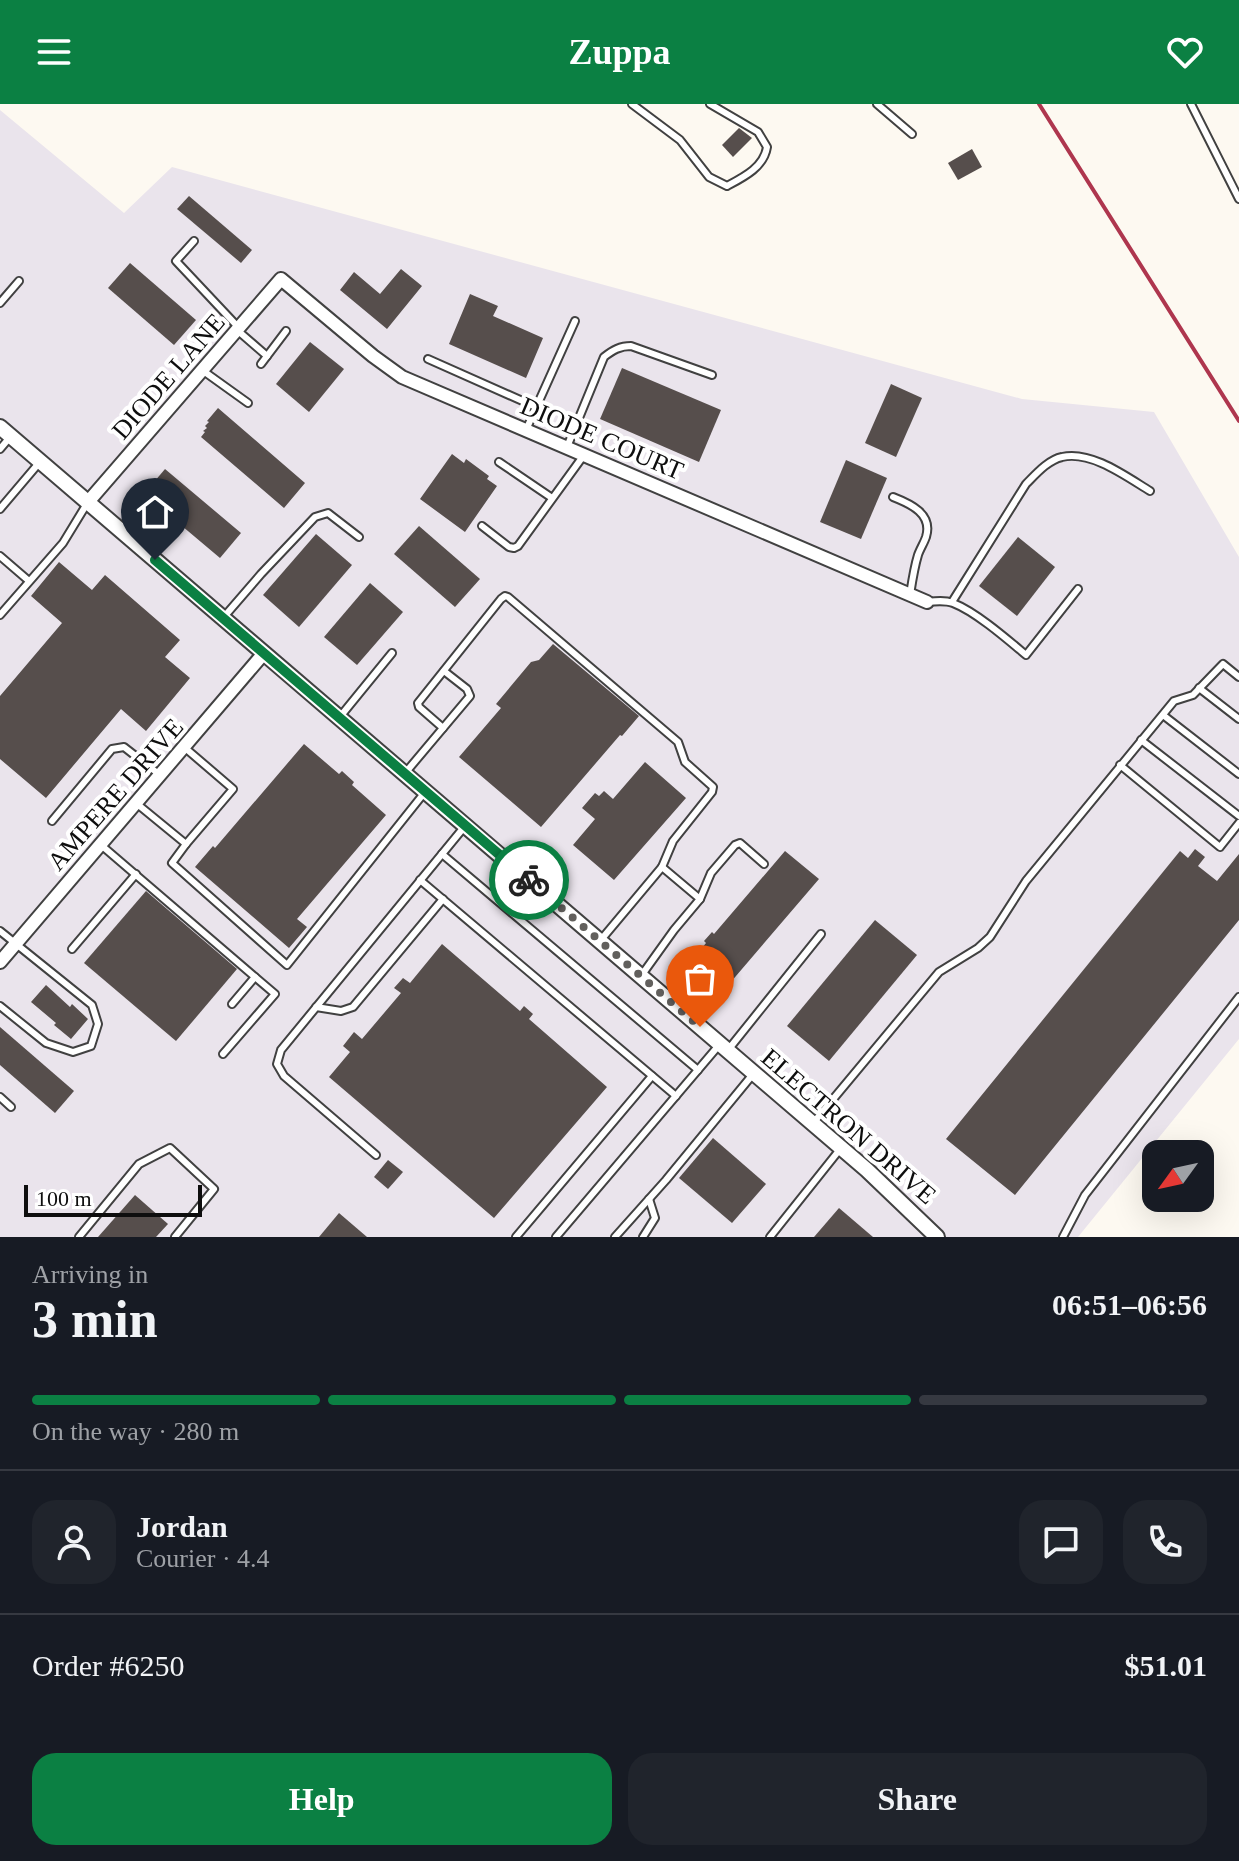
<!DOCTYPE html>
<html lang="en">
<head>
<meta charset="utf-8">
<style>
	:root { --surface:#171b24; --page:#20242c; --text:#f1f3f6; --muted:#9ea1a6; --line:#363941; --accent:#0b8043 }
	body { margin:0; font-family:"Times New Roman",serif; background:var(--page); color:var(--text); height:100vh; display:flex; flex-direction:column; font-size:30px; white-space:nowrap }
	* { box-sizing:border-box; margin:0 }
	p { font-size:26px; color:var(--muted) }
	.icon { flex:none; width:44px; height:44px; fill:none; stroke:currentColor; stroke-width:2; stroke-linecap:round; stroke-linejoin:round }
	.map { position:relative; height:1133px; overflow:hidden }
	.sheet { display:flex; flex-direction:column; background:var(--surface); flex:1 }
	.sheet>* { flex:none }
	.needle { width:52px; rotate:237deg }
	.controls { position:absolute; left:1142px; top:1036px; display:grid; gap:16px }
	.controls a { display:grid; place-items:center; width:72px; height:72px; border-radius:16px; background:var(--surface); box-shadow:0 8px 32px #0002; font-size:40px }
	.scale { position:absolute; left:24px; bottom:20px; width:178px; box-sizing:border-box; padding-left:8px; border:4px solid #0e0e0e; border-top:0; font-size:22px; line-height:28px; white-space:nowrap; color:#0e0e0e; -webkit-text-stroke:6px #fff; paint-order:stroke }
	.pin { position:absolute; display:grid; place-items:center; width:68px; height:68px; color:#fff; margin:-82px -34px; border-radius:50% 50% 50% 0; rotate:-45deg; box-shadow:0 0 8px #0007 }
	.pin .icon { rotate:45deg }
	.courier { position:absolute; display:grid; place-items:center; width:80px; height:80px; margin:-40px; border:6px solid #0b8043; border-radius:50%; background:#fff; color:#222; box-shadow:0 2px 10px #0007 }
	.overview em { font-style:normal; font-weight:800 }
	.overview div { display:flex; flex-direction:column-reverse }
	.overview { display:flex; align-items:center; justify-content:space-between; height:136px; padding:0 32px }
	h1 { font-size:52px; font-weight:800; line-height:60px }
	.bar { display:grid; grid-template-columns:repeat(4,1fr); gap:12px 8px; align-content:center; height:96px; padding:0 32px }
	.bar i { height:10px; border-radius:6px; background:var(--line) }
	.bar .selected { background:var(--accent) }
	.bar p { grid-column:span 4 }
	.line { display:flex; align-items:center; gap:20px; padding:0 32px; border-top:2px solid var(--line) }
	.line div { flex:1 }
	.round { display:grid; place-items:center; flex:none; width:84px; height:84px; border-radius:24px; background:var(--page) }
	.action { display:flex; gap:16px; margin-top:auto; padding:16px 32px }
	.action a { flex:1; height:92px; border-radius:24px; background:var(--accent); color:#fff; font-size:32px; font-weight:800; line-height:92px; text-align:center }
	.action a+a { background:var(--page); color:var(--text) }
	header { display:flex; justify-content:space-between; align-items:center; height:104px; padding:0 32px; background:var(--accent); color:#fff; font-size:36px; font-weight:800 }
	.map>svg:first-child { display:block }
</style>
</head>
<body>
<header><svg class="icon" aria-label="menu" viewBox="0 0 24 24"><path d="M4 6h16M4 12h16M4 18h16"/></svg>Zuppa<svg class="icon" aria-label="heart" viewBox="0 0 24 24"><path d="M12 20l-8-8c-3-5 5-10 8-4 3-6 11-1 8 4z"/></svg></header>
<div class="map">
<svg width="1239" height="1133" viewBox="0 0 1239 1133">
	<rect width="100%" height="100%" fill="#fdf9f1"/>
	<polygon fill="#eae4ec" points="0,6 124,109 172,63 1022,295 1154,308 1239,453 1239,935 1078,1133 0,1133"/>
	<g fill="#564e4c">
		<polygon points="739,24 752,34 733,53 722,41"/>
		<polygon points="972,45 982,63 958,76 948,59"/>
		<polygon points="189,92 252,146 241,159 177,105"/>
		<polygon points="130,159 196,216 174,241 108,184"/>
		<polygon points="401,165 422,182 387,225 340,186 354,168 380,190"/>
		<polygon points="470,190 498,202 493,212 543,234 526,274 449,240"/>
		<polygon points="310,238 344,265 309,308 276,280"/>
		<polygon points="622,264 721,306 699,358 600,315"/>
		<polygon points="891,280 922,294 896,353 865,339"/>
		<polygon points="218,304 305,379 284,404 201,333 205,328 203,327 207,324 205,322 209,318 207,317"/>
		<polygon points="452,350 464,359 466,355 489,372 487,375 497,382 465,428 420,395"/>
		<polygon points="846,356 887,374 861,435 820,418"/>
		<polygon points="165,365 241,429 220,454 144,390"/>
		<polygon points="419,422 480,475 455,503 394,450"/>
		<polygon points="316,430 352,461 299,523 263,491"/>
		<polygon points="1018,433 1055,463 1017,512 979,482"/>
		<polygon points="59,458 92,486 105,471 180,536 165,553 190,574 146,627 121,605 46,694 0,655 0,592 62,519 31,492"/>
		<polygon points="370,479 403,508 357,561 324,533"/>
		<polygon points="553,540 639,612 622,632 620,631 541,723 459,653 501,604 496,600 531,558 539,556"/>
		<polygon points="304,640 339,670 342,667 354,678 352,681 386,711 297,815 307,823 289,844 195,763 213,742 215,744"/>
		<polygon points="645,658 686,694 614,776 573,741 595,715 582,704 595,689 599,692 604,687 613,695"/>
		<polygon points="1195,745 1205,753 1198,762 1217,777 1239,750 1239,816 1015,1091 946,1035 1180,747 1188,754"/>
		<polygon points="785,747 819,775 730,879 697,850 706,839 704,837 712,828 714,830"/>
		<polygon points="146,787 237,865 176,937 84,859"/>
		<polygon points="875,816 917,851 829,957 787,922"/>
		<polygon points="442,840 520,907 524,902 533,910 529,915 607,983 494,1114 329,973 350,948 343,942 354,928 362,935 401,889 394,884 403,874 410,879"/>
		<polygon points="46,881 70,903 72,900 88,915 71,935 54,921 56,919 31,898"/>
		<polygon points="0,923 74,987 55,1009 0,961"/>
		<polygon points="713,1034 766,1080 732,1119 679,1074"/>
		<polygon points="388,1056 403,1068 388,1085 374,1073"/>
		<polygon points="135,1091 168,1120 156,1133 98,1133"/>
		<polygon points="839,1104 873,1133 814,1133"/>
		<polygon points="339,1109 367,1133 319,1133"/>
	</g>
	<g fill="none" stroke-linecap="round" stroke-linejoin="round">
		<defs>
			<g id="service">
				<path d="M632 0 680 36 709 73 727 82C744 73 764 63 767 43L758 28 710 0"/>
				<polyline points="877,0 912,30"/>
				<polyline points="1191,0 1239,95"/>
				<polyline points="194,137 176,157 239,224"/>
				<polyline points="0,199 19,177"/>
				<polyline points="237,226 267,252"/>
				<polyline points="428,255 536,303"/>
				<polyline points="261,260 286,227"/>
				<polyline points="202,266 248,299"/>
				<polyline points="526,326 575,217"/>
				<path d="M567 343 604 253C613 246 620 242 631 242L712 271"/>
				<polyline points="0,345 11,332"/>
				<polyline points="499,358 552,394"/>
				<path d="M893 393C911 400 933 410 926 433 924 439 920 445 918 451 914 464 912 478 910 491"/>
				<polyline points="0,405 39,359"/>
				<polyline points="482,422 509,443 514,444 518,442 584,351"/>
				<polyline points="0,452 29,477"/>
				<path d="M927 498C936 497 945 496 953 499 976 508 1007 535 1026 551L1078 485"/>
				<path d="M952 498 1026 380C1036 370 1048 356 1062 353 1091 346 1127 373 1150 387"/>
				<polyline points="0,511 63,439 88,398"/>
				<polyline points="223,514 261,470 315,413 328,409 359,433"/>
				<polyline points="1199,584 1239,615"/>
				<polyline points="1163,611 1239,670"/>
				<polyline points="339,614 392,549"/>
				<polyline points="443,624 419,603 418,599 501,495 505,492 508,493 678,638 685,658 713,683 712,688 673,737 662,763"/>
				<polyline points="1141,636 1239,712"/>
				<polyline points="184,643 233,685 186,740"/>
				<polyline points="1120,661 1220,743 1239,719"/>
				<polyline points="406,668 470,592 467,585 444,567"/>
				<polyline points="136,699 186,740 172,759 287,861 425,688"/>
				<polyline points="52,717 112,645 124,643 160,671"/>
				<polyline points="101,741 255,873 232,900"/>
				<polyline points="442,750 698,966"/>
				<polyline points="420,776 676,992"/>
				<polyline points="0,827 92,901 98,920 91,942 73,948 46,939 0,902"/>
				<polyline points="600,837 662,763 700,795"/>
				<polyline points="72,845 136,770"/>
				<polyline points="641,872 674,826 700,795 711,769 735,741 740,739 764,760"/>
				<polyline points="316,903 341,907 353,903 443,795"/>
				<polyline points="728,946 821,830"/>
				<polyline points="223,950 275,890 255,873"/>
				<polyline points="0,993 11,1003"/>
				<polyline points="814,1018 939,868 978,844 990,833 1026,777 1174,597 1193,591 1223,560 1239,573"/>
				<polyline points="376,1051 284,972 277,960 281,946 465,722"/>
				<polyline points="79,1133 139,1060 170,1044 214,1085 175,1133"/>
				<polyline points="516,1133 652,972"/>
				<polyline points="556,1133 720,940"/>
				<polyline points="615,1133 666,1076 754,969"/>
				<polyline points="643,1133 655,1114 649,1095"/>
				<polyline points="770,1133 841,1044"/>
				<polyline points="1063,1133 1085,1091 1239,893"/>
			</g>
			<g id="minor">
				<polyline points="88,398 281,175 373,252 402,273 927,498"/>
				<polyline points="0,858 264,549"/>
			</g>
			<polyline id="tertiary" points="0,323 867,1066 937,1133"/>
		</defs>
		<use href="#service" stroke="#414141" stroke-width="10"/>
		<use href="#minor" stroke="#414141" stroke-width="16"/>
		<use href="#tertiary" stroke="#414141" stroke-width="18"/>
		<use href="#service" stroke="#fff" stroke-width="6"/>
		<use href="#minor" stroke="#fff" stroke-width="12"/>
		<use href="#tertiary" stroke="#fff" stroke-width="14"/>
		<polyline stroke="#ae364e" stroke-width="4" points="1039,0 1239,317"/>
	</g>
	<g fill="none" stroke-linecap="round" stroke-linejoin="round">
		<polyline stroke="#62605d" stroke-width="8" stroke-dasharray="0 14.4" points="529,776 700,923"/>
		<polyline stroke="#0b8043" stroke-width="10" points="155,456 529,776"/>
	</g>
	<g text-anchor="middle" stroke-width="8" stroke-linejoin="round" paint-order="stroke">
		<g font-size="26" fill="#0e0e0e" stroke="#fff">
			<text transform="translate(168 272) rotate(-49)" y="9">DIODE LANE</text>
			<text transform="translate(602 334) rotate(23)" y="9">DIODE COURT</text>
			<text transform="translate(115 690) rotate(-49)" y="9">AMPERE DRIVE</text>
			<text transform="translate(849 1022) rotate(41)" y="9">ELECTRON DRIVE</text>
		</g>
	</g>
</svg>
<div class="controls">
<a><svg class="needle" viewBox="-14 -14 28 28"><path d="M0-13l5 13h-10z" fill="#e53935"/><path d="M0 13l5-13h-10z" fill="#9ea1a6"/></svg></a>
</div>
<div class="scale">100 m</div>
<div class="pin" style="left:700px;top:923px;background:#ea580c"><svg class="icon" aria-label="bag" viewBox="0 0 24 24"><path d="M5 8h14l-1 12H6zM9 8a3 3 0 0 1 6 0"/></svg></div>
<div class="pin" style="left:155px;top:456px;background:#1f2937"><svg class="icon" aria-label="home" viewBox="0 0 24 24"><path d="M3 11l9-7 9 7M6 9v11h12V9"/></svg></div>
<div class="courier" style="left:529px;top:776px"><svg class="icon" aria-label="bike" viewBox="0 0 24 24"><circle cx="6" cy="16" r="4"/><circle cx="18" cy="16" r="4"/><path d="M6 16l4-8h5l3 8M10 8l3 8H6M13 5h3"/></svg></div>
</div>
<section class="sheet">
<div class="overview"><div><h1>3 min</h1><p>Arriving in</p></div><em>06:51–06:56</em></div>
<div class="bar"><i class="selected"></i><i class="selected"></i><i class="selected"></i><i></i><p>On the way · 280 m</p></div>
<div class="line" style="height:144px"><a class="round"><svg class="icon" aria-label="person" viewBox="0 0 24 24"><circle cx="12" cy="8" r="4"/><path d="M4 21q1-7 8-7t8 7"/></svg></a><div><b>Jordan</b><p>Courier · 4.4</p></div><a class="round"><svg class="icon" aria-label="chat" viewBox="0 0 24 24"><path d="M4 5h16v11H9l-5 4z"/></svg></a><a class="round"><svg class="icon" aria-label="phone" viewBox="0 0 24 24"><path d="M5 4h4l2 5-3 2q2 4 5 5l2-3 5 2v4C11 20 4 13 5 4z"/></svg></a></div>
<div class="line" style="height:104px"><div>Order #6250</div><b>$51.01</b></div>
<div class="action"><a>Help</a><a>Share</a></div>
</section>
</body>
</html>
